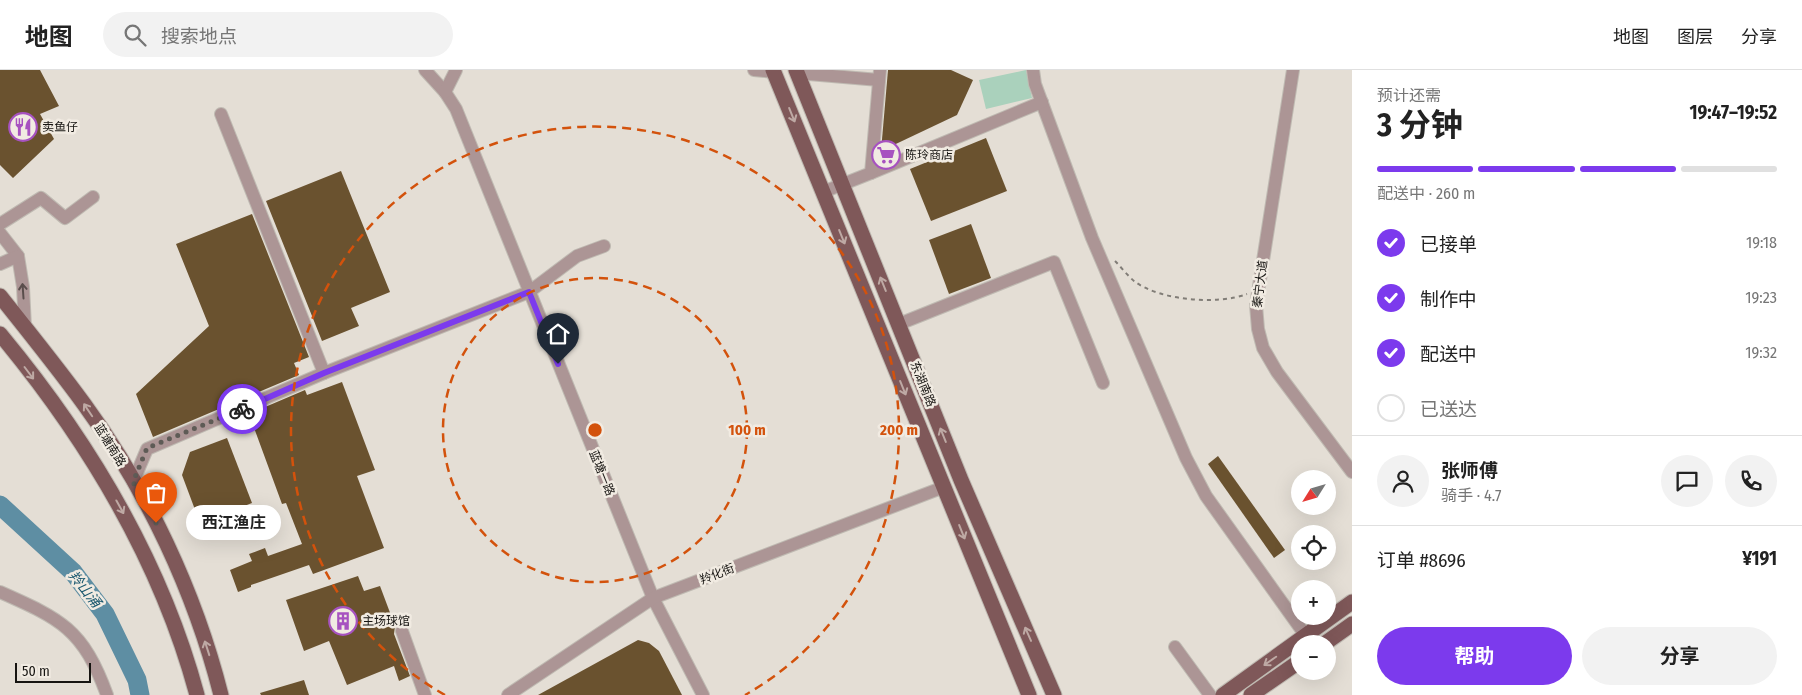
<!DOCTYPE html>
<html lang="zh">
<head>
<meta charset="utf-8">
<style>
	:root { --surface:#fff; --page:#f2f2f2; --text:#222; --muted:#767676; --line:#e0e0e0; --accent:#7c3aed }
	body { margin:0; font-family:"Fira Sans Condensed","Noto Sans SC",sans-serif; background:var(--page); color:var(--text); height:100vh; display:flex; flex-direction:column; font-size:19px; white-space:nowrap }
	* { box-sizing:border-box; margin:0 }
	p { font-size:16px; color:var(--muted) }
	.icon { flex:none; width:28px; height:28px; fill:none; stroke:currentColor; stroke-width:2; stroke-linecap:round; stroke-linejoin:round }
	.map { position:relative; flex:1; overflow:hidden }
	.details { display:flex; flex-direction:column; background:var(--surface); width:450px }
	.details>* { flex:none }
	.needle { width:32px; rotate:233deg }
	.tools { position:absolute; left:1291px; top:400px; display:grid; gap:10px }
	.tools a { display:grid; place-items:center; width:45px; height:45px; border-radius:50%; background:var(--surface); box-shadow:0 5px 20px #0002; font-size:25px }
	.scale { position:absolute; left:15px; bottom:12px; width:76px; box-sizing:border-box; padding-left:5px; border:2px solid #161411; border-top:0; font-size:14px; line-height:18px; white-space:nowrap; color:#161411; -webkit-text-stroke:4px #f1ebe2; paint-order:stroke }
	.pin { position:absolute; display:grid; place-items:center; width:42px; height:42px; color:#fff; margin:-51px -21px; border-radius:50% 50% 50% 0; rotate:-45deg; box-shadow:0 0 5px #0007 }
	.pin .icon { rotate:45deg }
	.courier { position:absolute; display:grid; place-items:center; width:50px; height:50px; margin:-25px; border:4px solid #7c3aed; border-radius:50%; background:#fff; color:#222; box-shadow:0 1px 6px #0007 }
	.bubble { position:absolute; height:35px; border-radius:18px; background:var(--surface); box-shadow:0 5px 20px #0002; font-size:16px; font-weight:700; line-height:35px; text-align:center }
	.overview em { font-style:normal; font-weight:700 }
	.overview div { display:flex; flex-direction:column-reverse }
	.overview { display:flex; align-items:center; justify-content:space-between; height:85px; padding:0 25px }
	h1 { font-size:32px; font-weight:700; line-height:38px }
	.bar { display:grid; grid-template-columns:repeat(4,1fr); gap:8px 5px; align-content:center; height:60px; padding:0 25px }
	.bar i { height:6px; border-radius:4px; background:var(--line) }
	.bar .on { background:var(--accent) }
	.bar p { grid-column:span 4 }
	.line { display:flex; align-items:center; gap:12px; padding:0 25px; border-top:1px solid var(--line) }
	.line div { flex:1 }
	.round { display:grid; place-items:center; flex:none; width:52px; height:52px; border-radius:26px; background:var(--page) }
	ol { padding:0 25px; list-style:none }
	li { display:flex; align-items:center; gap:15px; height:55px }
	li p { margin-inline-start:auto }
	li .icon { padding:5px; border-radius:50%; background:var(--accent); color:#fff; stroke-width:4 }
	li:last-child { color:var(--muted) }
	li i { width:28px; height:28px; border:2px solid var(--line); border-radius:50% }
	.primary-button { display:flex; gap:10px; margin-top:auto; padding:10px 25px }
	.primary-button a { flex:1; height:58px; border-radius:30px; background:var(--accent); color:#fff; font-size:20px; font-weight:700; line-height:58px; text-align:center }
	.primary-button a+a { background:var(--page); color:var(--text) }
	header { display:flex; align-items:center; gap:30px; box-sizing:border-box; height:70px; padding:0 25px; background:var(--surface); border-bottom:1px solid var(--line) }
	header strong { font-size:24px }
	nav { display:flex; gap:28px; margin-inline-start:auto; font-size:18px }
	.search { width:350px; height:45px; background:var(--page); display:flex; align-items:center; gap:12px; box-sizing:border-box; padding:0 18px; border-radius:28px; color:var(--muted); font-size:19px }
	main { display:flex; flex:1; min-height:0 }
	.map>svg:first-child { display:block }
</style>
</head>
<body>
<header>
<strong>地图</strong>
<div class="search"><svg class="icon" aria-label="search" viewBox="0 0 24 24"><circle cx="10" cy="10" r="6"/><path d="M15 15l6 6"/></svg>搜索地点</div>
<nav><a>地图</a><a>图层</a><a>分享</a></nav>
</header>
<main>
<div class="map">
<svg width="1352" height="625" viewBox="0 0 1352 625">
	<rect width="100%" height="100%" fill="#e4ded5"/>
	<polygon fill="#aad1bc" points="1026,0 1032,28 986,39 979,10"/>
	<g fill="none" stroke-linecap="round" stroke-linejoin="round">
		<polyline stroke="#5e8ea3" stroke-width="19" points="0,435 73,502 105,544 137,610 140,625"/>
	</g>
	<g fill="#6a522f">
		<polygon points="0,0 40,0 59,36 40,44 54,69 13,108 0,95"/>
		<polygon points="888,0 951,0 973,10 957,45 881,81"/>
		<polygon points="986,68 1007,121 931,151 910,99"/>
		<polygon points="341,101 390,222 351,238 359,256 322,271 266,131"/>
		<polygon points="252,144 309,287 294,293 299,305 153,367 136,324 209,256 176,174"/>
		<polygon points="971,154 991,208 949,224 929,170"/>
		<polygon points="342,312 375,400 357,406 384,478 313,504 309,495 251,515 251,517 238,522 230,500 252,491 249,484 265,478 268,486 302,474 286,433 282,434 249,344 305,320 307,325"/>
		<polygon points="227,368 252,433 200,453 182,405 190,382"/>
		<polygon points="1218,386 1285,480 1274,488 1208,394"/>
		<polygon points="358,506 364,521 380,516 395,556 394,564 410,606 399,611 394,596 347,615 329,571 304,581 286,530"/>
		<polygon points="638,570 649,573 659,581 682,625 538,625"/>
		<polygon points="304,610 309,625 261,625 260,623"/>
	</g>
	<g fill="none" stroke-linecap="round" stroke-linejoin="round">
		<defs>
			<g id="minor">
				<polyline points="425,0 445,22 456,39 653,528 703,625"/>
				<polyline points="754,0 774,2"/>
				<polyline points="1033,0 1035,14 1092,168 1186,388 1206,426 1306,566"/>
				<polyline points="1293,0 1256,235 1258,259 1263,278 1277,302 1352,402"/>
				<polyline points="797,3 879,10"/>
				<polyline points="445,22 456,0"/>
				<polyline points="221,44 324,303 529,222 577,186 604,176"/>
				<polyline points="871,103 1042,32"/>
				<polyline points="823,122 871,103 880,0"/>
				<polyline points="0,154 41,128 65,148 93,127"/>
				<polyline points="0,163 18,186 23,217 25,257"/>
				<polyline points="0,194 18,186"/>
				<polyline points="899,254 1054,192 1103,313"/>
				<polyline points="133,412 147,379 324,303"/>
				<path d="M0 522C61 549 83 559 107 625"/>
				<polyline points="402,561 425,625"/>
				<polyline points="1175,577 1210,625"/>
				<polyline points="508,625 653,528 944,417"/>
			</g>
			<g id="major">
				<polyline points="773,0 1029,625"/>
				<polyline points="796,0 961,410 1054,625"/>
				<path d="M0 226C28 261 57 297 84 334 147 420 195 522 221 625"/>
				<path d="M0 264C88 370 161 491 197 625"/>
				<polyline points="1324,574 1352,554"/>
				<polyline points="1223,625 1352,532"/>
				<polyline points="1251,625 1300,591"/>
			</g>
		</defs>
		<use href="#minor" stroke="#bfbab2" stroke-width="14"/>
		<use href="#major" stroke="#bfbab2" stroke-width="17"/>
		<path stroke="#817d77" stroke-width="2" stroke-dasharray="4 4" stroke-linecap="butt" d="M1115 191C1121 197 1127 205 1134 211 1160 231 1218 235 1247 224"/>
		<use href="#minor" stroke="#ac9595" stroke-width="12"/>
		<use href="#major" stroke="#7f5859" stroke-width="15"/>
	</g>
	<defs><path id="oneway-shaft" d="M-6 0H5M1.5-3L5.5 0L1.5 3" fill="none" stroke-width="1.6" stroke-linecap="round" stroke-linejoin="round" transform="scale(1.25)"/></defs>
	<g stroke="#bea9a4">
		<use href="#oneway-shaft" transform="translate(792 45) rotate(68)"/>
		<use href="#oneway-shaft" transform="translate(842 167) rotate(68)"/>
		<use href="#oneway-shaft" transform="translate(883 214) rotate(-112)"/>
		<use href="#oneway-shaft" transform="translate(29 303) rotate(53)"/>
		<use href="#oneway-shaft" transform="translate(903 318) rotate(68)"/>
		<use href="#oneway-shaft" transform="translate(88 340) rotate(-124)"/>
		<use href="#oneway-shaft" transform="translate(943 365) rotate(-112)"/>
		<use href="#oneway-shaft" transform="translate(120 437) rotate(61)"/>
		<use href="#oneway-shaft" transform="translate(962 462) rotate(68)"/>
		<use href="#oneway-shaft" transform="translate(1028 564) rotate(-114)"/>
		<use href="#oneway-shaft" transform="translate(207 578) rotate(-108)"/>
		<use href="#oneway-shaft" transform="translate(1270 591) rotate(145)"/>
	</g>
	<use stroke="#5a4e4c" href="#oneway-shaft" transform="translate(23 221) rotate(-94)"/>
	<g fill="none" stroke-linecap="round" stroke-linejoin="round">
		<polyline stroke="#5e5b56" stroke-width="5" stroke-dasharray="0 9" points="156,453 133,412 147,378 242,339"/>
		<polyline stroke="#7c3aed" stroke-width="6" points="242,339 324,303 529,222 558,294"/>
	</g>
	<g fill="none" stroke="#d3520c" stroke-width="2.5" stroke-dasharray="9 6">
		<circle cx="595" cy="360" r="152"/>
		<path d="M445 625A304 304 0 1 1 745 625"/>
	</g>
	<defs>
		<symbol id="restaurant-ring" viewBox="-11 -11 22 22"><circle r="9.5" fill="#f1ebe2" stroke="#a752c0" stroke-width="1.5"/><path d="M-5-6h1v4h1v-4h1v4h1v-4h1v5L-1.5 .5V6h-2V.5L-5-1ZM5-6V6H3V1.5H1.5Q1.5-4 5-6Z" fill="#a752c0"/></symbol>
		<symbol id="supermarket-ring" viewBox="-11 -11 22 22"><circle r="9.5" fill="#f1ebe2" stroke="#a752c0" stroke-width="1.5"/><path d="M-6-5.5h2.5l.6 2H6L4.5 2H-2.5L-4.4-4H-6ZM-1.5 3.2a1.3 1.3 0 1 0 .1 0ZM3 3.2a1.3 1.3 0 1 0 .1 0Z" fill="#a752c0"/></symbol>
		<symbol id="building-ring" viewBox="-11 -11 22 22"><circle r="9.5" fill="#f1ebe2" stroke="#a752c0" stroke-width="1.5"/><path d="M-4-6H4V6H1V3H-1V6H-4ZM-2.5-4.3h1.7v1.8h-1.7ZM.8-4.3h1.7v1.8H.8ZM-2.5-1h1.7V.8h-1.7ZM.8-1h1.7V.8H.8Z" fill="#a752c0"/></symbol>
	</defs>
	<g fill-rule="evenodd">
		<use href="#restaurant-ring" x="7" y="41" width="32" height="32"/>
		<use href="#supermarket-ring" x="870" y="69" width="32" height="32"/>
		<use href="#building-ring" x="327" y="535" width="32" height="32"/>
	</g>
	<g text-anchor="middle" stroke-width="5" stroke-linejoin="round" paint-order="stroke">
		<g font-size="12" fill="#161411" stroke="#f1ebe2" text-anchor="start">
			<text x="42" y="61">卖鱼仔</text>
			<text x="905" y="89">陈玲商店</text>
			<text x="362" y="555">主场球馆</text>
		</g>
		<g font-size="12" fill="#161411" stroke="#f1ebe2">
			<text transform="translate(1260 214) rotate(-83)" y="4">秦宁大道</text>
			<text transform="translate(923 314) rotate(68)" y="4">东湖南路</text>
			<text transform="translate(110 375) rotate(58)" y="4">蓝塘南路</text>
			<text transform="translate(602 403) rotate(68)" y="4">蓝塘一路</text>
			<text transform="translate(717 504) rotate(-21)" y="4">羚化街</text>
		</g>
		<g font-size="14" font-style="italic" fill="#1a586f" stroke="#f1ebe2">
			<text transform="translate(85 519) rotate(51)" y="5">羚山涌</text>
		</g>
	</g>
	<circle cx="595" cy="360" r="8" fill="#d3520c" stroke="#f1ebe2" stroke-width="2.5"/>
	<g font-size="15" text-anchor="middle" font-weight="bold" fill="#d3520c" stroke="#f1ebe2" stroke-width="5" stroke-linejoin="round" paint-order="stroke">
		<text x="747" y="365">100 m</text>
		<text x="899" y="365">200 m</text>
	</g>
</svg>
<div class="tools">
<a><svg class="needle" viewBox="-14 -14 28 28"><path d="M0-13l5 13h-10z" fill="#e53935"/><path d="M0 13l5-13h-10z" fill="#767676"/></svg></a>
<a><svg class="icon" aria-label="locate" viewBox="0 0 24 24"><circle cx="12" cy="12" r="6"/><path d="M12 2v4M12 18v4M2 12h4M18 12h4"/></svg></a>
<a>+</a>
<a>−</a>
</div>
<div class="scale">50 m</div>
<div class="pin" style="left:156px;top:453px;background:#ea580c"><svg class="icon" aria-label="bag" viewBox="0 0 24 24"><path d="M5 8h14l-1 12H6zM9 8a3 3 0 0 1 6 0"/></svg></div>
<div class="pin" style="left:558px;top:294px;background:#1f2937"><svg class="icon" aria-label="home" viewBox="0 0 24 24"><path d="M3 11l9-7 9 7M6 9v11h12V9"/></svg></div>
<div class="courier" style="left:242px;top:339px"><svg class="icon" aria-label="bike" viewBox="0 0 24 24"><circle cx="6" cy="16" r="4"/><circle cx="18" cy="16" r="4"/><path d="M6 16l4-8h5l3 8M10 8l3 8H6M13 5h3"/></svg></div>
<div class="bubble" style="left:186px;top:435px;width:95px">西江渔庄</div>
</div>
<section class="details">
<div class="overview"><div><h1>3 分钟</h1><p>预计还需</p></div><em>19:47–19:52</em></div>
<div class="bar"><i class="on"></i><i class="on"></i><i class="on"></i><i></i><p>配送中 · 260 m</p></div>
<ol>
<li><svg class="icon" aria-label="check" viewBox="0 0 24 24"><path d="M5 12l5 5 9-10"/></svg>已接单<p>19:18</p></li>
<li><svg class="icon" aria-label="check" viewBox="0 0 24 24"><path d="M5 12l5 5 9-10"/></svg>制作中<p>19:23</p></li>
<li><svg class="icon" aria-label="check" viewBox="0 0 24 24"><path d="M5 12l5 5 9-10"/></svg>配送中<p>19:32</p></li>
<li><i></i>已送达</li>
</ol>
<div class="line" style="height:90px"><a class="round"><svg class="icon" aria-label="person" viewBox="0 0 24 24"><circle cx="12" cy="8" r="4"/><path d="M4 21q1-7 8-7t8 7"/></svg></a><div><b>张师傅</b><p>骑手 · 4.7</p></div><a class="round"><svg class="icon" aria-label="chat" viewBox="0 0 24 24"><path d="M4 5h16v11H9l-5 4z"/></svg></a><a class="round"><svg class="icon" aria-label="phone" viewBox="0 0 24 24"><path d="M5 4h4l2 5-3 2q2 4 5 5l2-3 5 2v4C11 20 4 13 5 4z"/></svg></a></div>
<div class="line" style="height:65px"><div>订单 #8696</div><b>¥191</b></div>
<div class="primary-button"><a>帮助</a><a>分享</a></div>
</section>
</main>
</body>
</html>
